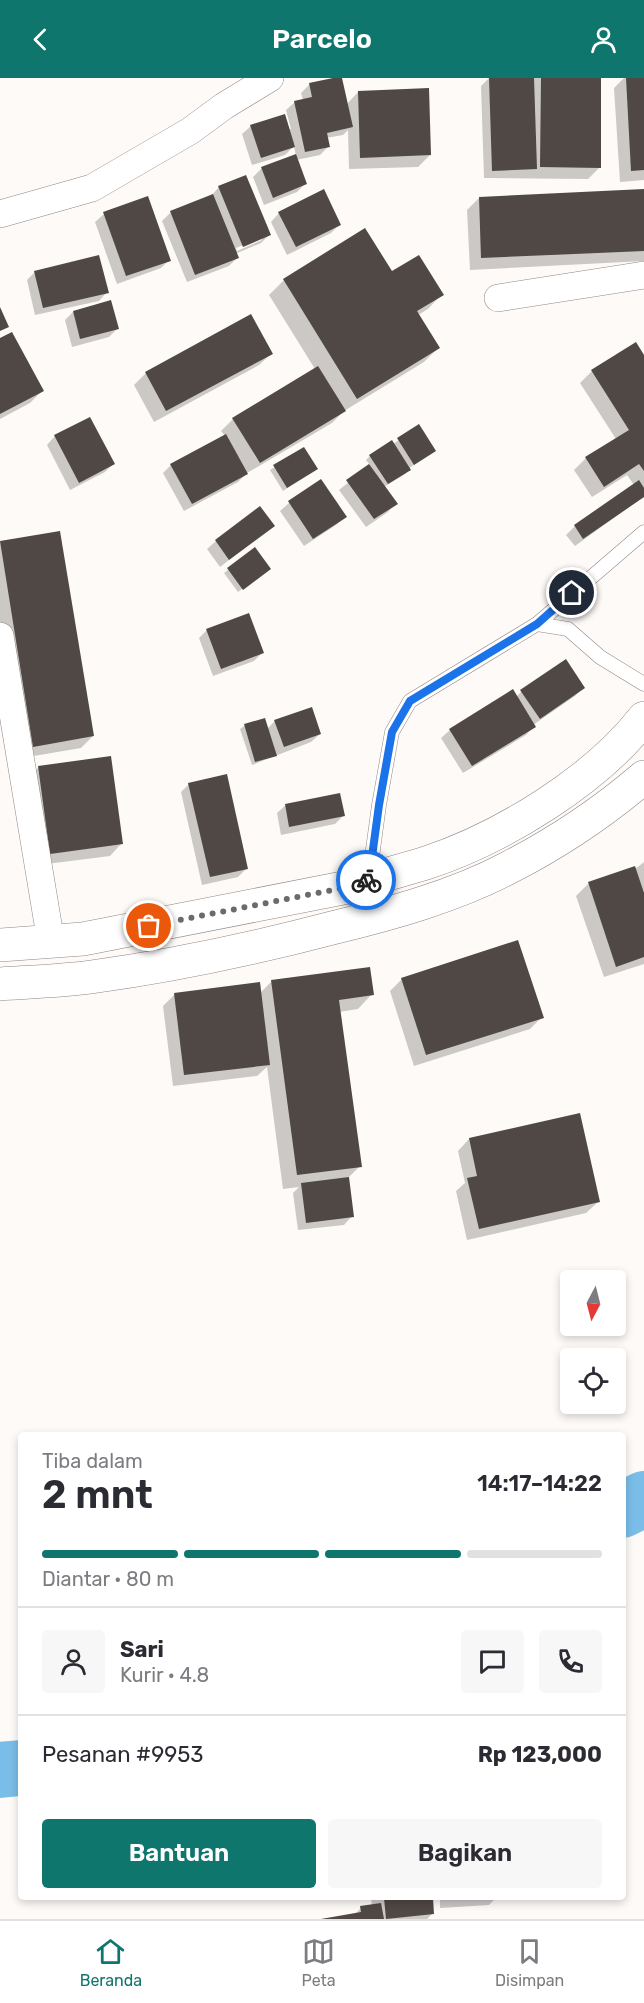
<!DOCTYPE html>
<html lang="id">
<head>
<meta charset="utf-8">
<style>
	:root { --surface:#fff; --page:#f7f7f7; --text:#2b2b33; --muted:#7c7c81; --line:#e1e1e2; --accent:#0f766e }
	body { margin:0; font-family:Rubik,sans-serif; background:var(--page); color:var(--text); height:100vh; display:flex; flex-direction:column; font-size:22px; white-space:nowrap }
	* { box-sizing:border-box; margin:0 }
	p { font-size:20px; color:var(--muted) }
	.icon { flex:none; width:33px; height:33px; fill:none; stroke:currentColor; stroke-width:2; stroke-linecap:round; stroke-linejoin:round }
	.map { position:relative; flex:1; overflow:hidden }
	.side { position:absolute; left:18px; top:1354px; width:608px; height:468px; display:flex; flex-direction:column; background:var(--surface); border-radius:6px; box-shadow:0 3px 9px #0003 }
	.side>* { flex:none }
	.needle { width:39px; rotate:187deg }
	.tools { position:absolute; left:560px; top:1192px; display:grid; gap:12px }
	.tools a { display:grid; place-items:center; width:66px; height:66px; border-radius:6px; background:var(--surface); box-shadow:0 3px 9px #0003; font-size:30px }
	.pin { position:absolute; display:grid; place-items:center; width:51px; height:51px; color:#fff; margin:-26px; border:3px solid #fff; border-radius:50%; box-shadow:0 2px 6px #0007 }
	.courier { position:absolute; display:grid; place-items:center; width:60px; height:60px; margin:-30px; border:4px solid #1a73e8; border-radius:50%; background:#fff; color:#222; box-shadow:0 2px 8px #0007 }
	.headline em { font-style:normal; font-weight:600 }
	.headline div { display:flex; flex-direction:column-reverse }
	.headline { display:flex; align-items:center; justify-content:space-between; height:102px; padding:0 24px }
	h1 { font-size:39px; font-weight:600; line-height:45px }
	.bar { display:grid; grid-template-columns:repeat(4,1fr); gap:9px 6px; align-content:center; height:72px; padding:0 24px }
	.bar i { height:8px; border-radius:4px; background:var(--line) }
	.bar .selected { background:var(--accent) }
	.bar p { grid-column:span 4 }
	.line { display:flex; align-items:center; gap:15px; padding:0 24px; border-top:2px solid var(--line) }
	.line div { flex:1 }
	.round { display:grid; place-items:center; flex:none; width:63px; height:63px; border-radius:6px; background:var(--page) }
	.button { display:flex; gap:12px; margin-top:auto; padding:12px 24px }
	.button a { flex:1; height:69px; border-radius:6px; background:var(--accent); color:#fff; font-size:24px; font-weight:600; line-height:69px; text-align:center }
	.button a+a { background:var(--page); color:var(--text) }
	header { display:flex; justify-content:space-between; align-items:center; height:78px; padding:0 24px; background:var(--accent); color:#fff; font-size:27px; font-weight:600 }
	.menu { display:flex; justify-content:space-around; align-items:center; height:84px; border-top:2px solid var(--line); background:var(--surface); font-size:16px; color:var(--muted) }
	.menu a { display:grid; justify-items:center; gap:3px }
	.menu .selected { color:var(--accent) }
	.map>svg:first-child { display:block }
</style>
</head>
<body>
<header><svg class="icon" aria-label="back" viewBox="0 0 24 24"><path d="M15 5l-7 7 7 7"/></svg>Parcelo<svg class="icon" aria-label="person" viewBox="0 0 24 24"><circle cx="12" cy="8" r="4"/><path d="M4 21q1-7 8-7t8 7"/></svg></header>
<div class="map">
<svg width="644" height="1841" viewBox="0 0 644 1841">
	<rect width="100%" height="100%" fill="#fefaf8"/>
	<g fill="#0003" fill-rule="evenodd">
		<polygon points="341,0 347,26 358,14 430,77 418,89 349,91 348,52 343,57 326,60 328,69 320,77 296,82 305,106 297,114 264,127 253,99 262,90 296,78 294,68 285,77 252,87 242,56 251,48 291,51 286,32 295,24 303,22 301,15 309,7"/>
		<polygon points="489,0 532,0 532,2 534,0 600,0 600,89 588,101 484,100 481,8"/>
		<polygon points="624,0 644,0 644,102 620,104 614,10"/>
		<path d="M219 109 270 156 261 165 235 176 237 180 229 188 187 204 162 143 170 135 211 118ZM262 159V162L237 173 236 170Z"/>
		<polygon points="644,113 644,183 470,192 467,132 479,120"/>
		<polygon points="279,135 339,147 331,155 287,177 271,144"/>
		<polygon points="104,136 169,182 161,190 117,206 95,144"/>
		<polygon points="365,152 392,195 442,216 428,231 418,237 438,270 424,284 344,333 332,345 247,395 238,404 184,433 163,395 171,387 225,358 221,353 233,341 315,291 269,217 284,202"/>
		<polygon points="35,194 107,214 99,223 35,237 27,202"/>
		<polygon points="73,234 118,250 109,259 72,269 65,242"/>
		<polygon points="0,262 42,313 30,325 0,341"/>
		<polygon points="271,276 259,287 154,344 134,307 146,295"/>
		<polygon points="644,280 644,418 575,468 566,457 575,448 634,407 627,397 592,419 574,392 586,380 616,361 580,305 592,293"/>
		<polygon points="418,349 434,373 408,391 405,396 384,409 396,425 388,434 366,449 339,412 370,387 366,382 370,378 393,366"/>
		<polygon points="55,358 113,386 105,394 70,412 47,367"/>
		<polygon points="303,371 316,391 283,413 270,392"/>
		<polygon points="321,403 345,439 336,447 304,468 280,433 289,425"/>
		<polygon points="273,448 220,489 207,471 216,463"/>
		<polygon points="59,455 93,658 81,670 22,680 0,550 0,464"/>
		<polygon points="255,471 265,494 238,514 224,495"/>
		<polygon points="207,552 262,575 254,583 213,598 199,560"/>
		<polygon points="583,609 575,618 533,647 534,648 526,657 463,695 441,660 450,652 512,613 516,619 521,614"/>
		<polygon points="264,641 267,651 275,643 320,656 311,664 252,687 240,651 244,648"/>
		<polygon points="39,689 121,766 110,778 39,787 27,701"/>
		<polygon points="189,706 246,791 238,799 202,807 181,714"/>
		<polygon points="286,727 343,738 335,746 281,757 277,735"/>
		<polygon points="644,784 644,886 604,899 576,818 588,806 634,790 634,792"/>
		<polygon points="402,901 542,939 530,951 414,988 390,913"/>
		<polygon points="272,903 372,916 358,931 339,934 360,1088 347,1101 352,1138 344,1147 298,1152 293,1115 299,1109 283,1111 267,989 257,998 173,1008 163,928 175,916 260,915"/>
		<polygon points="469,1061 598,1124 586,1135 467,1162 456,1113 465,1105 458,1073"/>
		<polygon points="371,1820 431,1820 433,1835 427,1841 322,1841 354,1837 361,1830 372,1828"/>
		<polygon points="440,1820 496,1820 489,1827 440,1830"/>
	</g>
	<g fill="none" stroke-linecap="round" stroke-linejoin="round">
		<g stroke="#7abde8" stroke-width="56">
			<polyline points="622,1432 644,1421"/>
			<polyline points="0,1692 21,1690"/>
		</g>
	</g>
	<g fill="#4f4845">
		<polygon points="333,0 342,0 353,49 327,55 330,69 305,74 294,23 312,19 309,5"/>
		<polygon points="489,0 534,0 537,91 492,93"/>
		<polygon points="541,0 601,0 601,90 540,89"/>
		<polygon points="626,0 644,0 644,92 631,93"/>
		<polygon points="429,10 431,77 360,80 358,13"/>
		<polygon points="285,36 295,69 261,80 250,47"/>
		<polygon points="296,76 307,106 273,120 261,89"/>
		<polygon points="246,97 271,157 243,169 218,108"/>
		<polygon points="324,111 341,147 296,169 278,134"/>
		<polygon points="644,111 644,173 481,180 479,119"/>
		<polygon points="213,116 239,180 195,197 170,133"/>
		<polygon points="148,118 171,183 126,198 103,134"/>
		<polygon points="365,150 392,193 419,177 444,217 417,233 440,270 357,321 283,201"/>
		<polygon points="99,177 109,215 43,230 34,193"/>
		<polygon points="111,222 119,251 80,261 73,233"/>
		<polygon points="0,229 9,249 0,253"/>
		<polygon points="251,236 273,276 166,333 145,294"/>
		<polygon points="12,254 44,313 0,336 0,260"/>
		<polygon points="636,264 644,277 644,393 639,386 604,409 585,379 629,352 591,292"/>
		<polygon points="318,288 346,333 260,385 232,340"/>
		<polygon points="90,339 115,386 79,405 54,357"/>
		<polygon points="419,346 436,373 414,387 397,360"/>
		<polygon points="226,356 248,396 192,426 170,386"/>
		<polygon points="392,362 411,392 388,406 369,377"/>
		<polygon points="304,369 318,391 287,410 273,387"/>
		<polygon points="369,386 398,426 374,441 346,402"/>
		<polygon points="321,401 347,439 313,461 288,423"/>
		<polygon points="639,402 644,410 644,419 583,461 574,447"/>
		<polygon points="260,428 275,448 229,482 215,462"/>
		<polygon points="60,453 94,658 33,669 0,463"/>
		<polygon points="255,469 271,491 243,512 227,490"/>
		<polygon points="249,535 264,575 221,591 206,551"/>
		<polygon points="566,581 585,610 540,641 520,612"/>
		<polygon points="513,611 536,649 472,688 449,651"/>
		<polygon points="312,629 321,656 284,669 274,642"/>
		<polygon points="265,640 277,678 255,684 244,646"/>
		<polygon points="111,678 123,766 50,776 38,688"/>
		<polygon points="227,696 248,791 210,799 188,705"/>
		<polygon points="340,715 345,738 289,749 285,726"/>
		<polygon points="635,788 644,815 644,879 616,889 588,804"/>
		<polygon points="518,862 544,940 426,977 401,900"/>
		<polygon points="370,889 374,917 339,922 362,1089 297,1097 271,902"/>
		<polygon points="260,904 270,987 184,997 174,915"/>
		<polygon points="580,1035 600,1124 479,1151 467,1100 477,1098 469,1060"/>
		<polygon points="349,1099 354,1139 306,1145 301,1105"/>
		<polygon points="384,1820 433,1820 434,1836 386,1841"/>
		<polygon points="381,1825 384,1841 321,1841 361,1834 360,1828"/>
	</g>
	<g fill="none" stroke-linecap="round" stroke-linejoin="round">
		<defs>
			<g id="lane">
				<polyline points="537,546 644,454"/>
				<polyline points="369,801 379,727 392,654 410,623 537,546 568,551 600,579 644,606"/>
			</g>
			<g id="street">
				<polyline points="0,136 92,110 190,53 224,28 270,0"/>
				<polyline points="498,220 644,197"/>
				<polyline points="0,558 51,864"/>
			</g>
			<g id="secondary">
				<path d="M0 867 83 861 348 809C374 799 400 793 426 785 502 760 595 703 644 640"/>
				<path d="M0 906C30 904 61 903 91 899 172 888 252 871 332 850 390 836 455 818 508 790 557 765 602 735 644 699"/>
			</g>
		</defs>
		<use href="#lane" stroke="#8f8783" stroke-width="15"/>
		<use href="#street" stroke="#8f8783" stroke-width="28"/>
		<use href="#secondary" stroke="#8f8783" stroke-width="34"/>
		<use href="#lane" stroke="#fff" stroke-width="14"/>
		<use href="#street" stroke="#fff" stroke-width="27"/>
		<use href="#secondary" stroke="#fff" stroke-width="33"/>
	</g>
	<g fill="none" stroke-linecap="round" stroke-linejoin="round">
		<polyline stroke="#6e6a69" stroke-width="6" stroke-dasharray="0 10.8" points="149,848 348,809 366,802"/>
		<polyline stroke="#1a73e8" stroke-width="8" points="366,802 369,801 379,727 392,654 410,623 537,546 572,515"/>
	</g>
</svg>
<div class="tools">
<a><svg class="needle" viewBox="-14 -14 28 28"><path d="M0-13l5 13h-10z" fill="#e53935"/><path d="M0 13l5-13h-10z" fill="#7c7c81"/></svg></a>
<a><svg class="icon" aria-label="locate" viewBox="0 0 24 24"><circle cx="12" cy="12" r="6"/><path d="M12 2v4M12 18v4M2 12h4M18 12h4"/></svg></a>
</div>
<div class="pin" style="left:149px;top:848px;background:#ea580c"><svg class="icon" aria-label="bag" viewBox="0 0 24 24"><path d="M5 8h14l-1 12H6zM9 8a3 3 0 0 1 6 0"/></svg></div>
<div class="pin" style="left:572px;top:515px;background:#1f2937"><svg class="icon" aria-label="home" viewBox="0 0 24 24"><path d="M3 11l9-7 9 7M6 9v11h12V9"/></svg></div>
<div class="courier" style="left:366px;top:802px"><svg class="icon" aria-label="bike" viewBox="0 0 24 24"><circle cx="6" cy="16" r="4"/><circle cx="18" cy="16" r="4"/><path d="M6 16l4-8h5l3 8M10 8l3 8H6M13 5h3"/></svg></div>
<section class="side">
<div class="headline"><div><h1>2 mnt</h1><p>Tiba dalam</p></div><em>14:17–14:22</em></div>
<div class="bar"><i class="selected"></i><i class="selected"></i><i class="selected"></i><i></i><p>Diantar · 80 m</p></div>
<div class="line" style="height:108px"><a class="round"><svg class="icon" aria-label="person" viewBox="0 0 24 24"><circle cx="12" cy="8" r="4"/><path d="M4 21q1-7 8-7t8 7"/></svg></a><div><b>Sari</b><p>Kurir · 4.8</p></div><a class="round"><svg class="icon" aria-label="chat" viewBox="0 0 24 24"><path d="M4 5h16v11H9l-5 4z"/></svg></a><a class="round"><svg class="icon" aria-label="phone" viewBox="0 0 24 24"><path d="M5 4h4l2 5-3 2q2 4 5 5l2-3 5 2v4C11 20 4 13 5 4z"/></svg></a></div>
<div class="line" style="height:78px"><div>Pesanan #9953</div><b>Rp 123,000</b></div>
<div class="button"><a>Bantuan</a><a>Bagikan</a></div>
</section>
</div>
<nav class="menu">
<a class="selected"><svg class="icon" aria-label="home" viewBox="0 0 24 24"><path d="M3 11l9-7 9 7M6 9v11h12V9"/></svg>Beranda</a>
<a><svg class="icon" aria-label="map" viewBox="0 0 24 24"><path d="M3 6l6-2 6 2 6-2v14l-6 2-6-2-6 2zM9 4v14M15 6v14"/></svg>Peta</a>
<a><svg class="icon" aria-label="saved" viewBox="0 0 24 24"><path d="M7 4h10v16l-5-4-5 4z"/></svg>Disimpan</a>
</nav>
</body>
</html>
